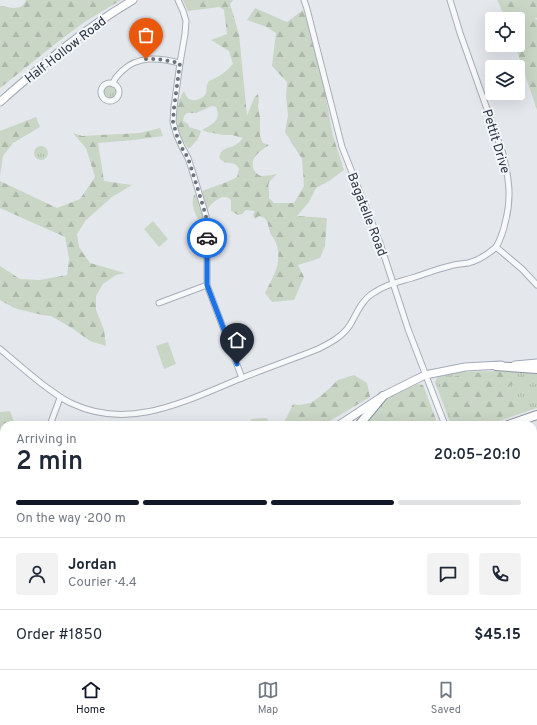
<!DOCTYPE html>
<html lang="en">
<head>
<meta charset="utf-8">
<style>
	:root { --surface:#fff; --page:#f2f2f3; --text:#1f2937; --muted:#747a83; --line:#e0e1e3; --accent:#111827 }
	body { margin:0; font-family:Overpass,sans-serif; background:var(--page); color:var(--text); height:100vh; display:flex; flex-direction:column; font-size:15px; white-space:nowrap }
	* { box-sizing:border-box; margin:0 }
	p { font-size:13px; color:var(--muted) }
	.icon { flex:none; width:22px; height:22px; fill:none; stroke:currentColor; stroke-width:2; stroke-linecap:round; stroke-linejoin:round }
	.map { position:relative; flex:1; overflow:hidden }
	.panel { position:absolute; left:0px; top:421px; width:537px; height:248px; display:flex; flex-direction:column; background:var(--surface); border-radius:12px 12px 0 0; box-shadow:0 4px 16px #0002 }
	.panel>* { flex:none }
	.fabs { position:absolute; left:485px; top:12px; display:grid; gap:8px }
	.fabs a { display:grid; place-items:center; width:40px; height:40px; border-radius:4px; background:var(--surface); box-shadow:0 4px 16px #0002; font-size:20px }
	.pin { position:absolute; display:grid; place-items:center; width:34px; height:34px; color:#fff; margin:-41px -17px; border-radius:50% 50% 50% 0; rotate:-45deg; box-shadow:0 0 4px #0007 }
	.pin .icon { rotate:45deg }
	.courier { position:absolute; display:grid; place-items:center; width:40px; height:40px; margin:-20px; border:3px solid #1a73e8; border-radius:50%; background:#fff; color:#222; box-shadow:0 1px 5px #0007 }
	.summary em { font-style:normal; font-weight:600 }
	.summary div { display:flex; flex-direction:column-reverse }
	.summary { display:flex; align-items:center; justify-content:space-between; height:68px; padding:0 16px }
	h1 { font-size:26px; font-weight:600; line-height:30px }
	.bar { display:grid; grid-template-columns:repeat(4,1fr); gap:6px 4px; align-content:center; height:48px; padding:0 16px }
	.bar i { height:5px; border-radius:3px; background:var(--line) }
	.bar .on { background:var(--accent) }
	.bar p { grid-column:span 4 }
	.line { display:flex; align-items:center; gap:10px; padding:0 16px; border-top:1px solid var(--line) }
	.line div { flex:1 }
	.round { display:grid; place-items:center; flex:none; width:42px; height:42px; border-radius:4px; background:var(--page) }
	.tabs { display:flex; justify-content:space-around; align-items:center; height:56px; border-top:1px solid var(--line); background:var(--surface); font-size:11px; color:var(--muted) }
	.tabs a { display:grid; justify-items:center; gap:2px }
	.tabs .on { color:var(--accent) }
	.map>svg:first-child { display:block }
</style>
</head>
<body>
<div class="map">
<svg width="537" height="669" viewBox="0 0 537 669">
	<defs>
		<pattern id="grass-tufts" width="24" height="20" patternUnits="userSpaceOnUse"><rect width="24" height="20" fill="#c9d6c5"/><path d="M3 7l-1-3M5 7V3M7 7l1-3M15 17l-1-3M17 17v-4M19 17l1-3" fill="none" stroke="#adb8ab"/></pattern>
		<pattern id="forest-firs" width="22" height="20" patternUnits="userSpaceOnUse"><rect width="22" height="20" fill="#c9d6c5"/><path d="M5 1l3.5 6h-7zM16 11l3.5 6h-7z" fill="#adb8ab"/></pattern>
	</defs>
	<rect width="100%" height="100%" fill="#e4e7ec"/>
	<g fill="url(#grass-tufts)">
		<circle cx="110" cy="92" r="8"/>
		<circle cx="41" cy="153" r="7"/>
		<polygon points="495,371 537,373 537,408 487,425 451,425 436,385 435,382 438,376 460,372"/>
	</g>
	<g fill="url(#forest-firs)">
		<path d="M26 0H121L86 21 59 41 0 88V6C10 7 22 12 26 0Z"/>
		<path d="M183 0H233L230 4 239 34 247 116 254 98 258 94 259 101 258 106 260 118V136L263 143 269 145C260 151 249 158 254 170 256 173 258 175 261 176 266 176 272 175 277 174 264 186 270 183 269 198L274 203H294L304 186 302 159 285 132 288 115 286 96 287 82 272 66 276 33 267 27 247 20 255 8 287 22 303 10 317 49 333 136 344 170 329 181 316 188 309 202 297 216 327 218 325 246 320 258 298 265 304 277 294 300 272 302 265 293C273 276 283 263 276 243 275 239 271 236 270 232 268 225 268 217 259 216L255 219 253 215 255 211 246 210 242 214 238 215 231 211V200C229 198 228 197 225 197 221 196 211 203 209 207 206 214 208 220 210 226H202C196 215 190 207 194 195 208 187 224 185 237 177L239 169C234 158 225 168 219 157 223 145 230 150 238 143 239 143 242 139 243 138L232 135H224L207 132 202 130C212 124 222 121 216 107L212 106 196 113H187L184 116 183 121 188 124 189 127 196 129 201 131 198 139 190 148H188C184 142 179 135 178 128 175 115 177 101 184 91 185 93 185 95 187 97 191 103 203 100 206 93 207 89 206 85 209 81 219 77 226 72 233 64L229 51 211 40 227 34 224 10 219 7 188 11Z"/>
		<polygon points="497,0 537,0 537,18 535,18 537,20 537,110 515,45 518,45 518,19 506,19"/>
		<polygon points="36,117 40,127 13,143 3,156 0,176 0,131"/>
		<polygon points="160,128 163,136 134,140 98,143 104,181 132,185 112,197 86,220 77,234 79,247 90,263 125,273 116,275 103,284 96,296 96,310 104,330 106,346 90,341 72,328 51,316 42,315 14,308 0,300 0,266 20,279 40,280 67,275 69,258 65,237 0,208 0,181 57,208 80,199 95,177 86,148 73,133 82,136 140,133"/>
		<polygon points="492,372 501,372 514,383 509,386 507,395 517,409 506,415 480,425 454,425 439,381 464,374"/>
		<polygon points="354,375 367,383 370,397 323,425 283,425 293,404 299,405 311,403 322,395 338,380"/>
		<polygon points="418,384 423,385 438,425 364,425 378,406 390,397"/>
		<polygon points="10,411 15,424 14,425 4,425 4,439 1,442 1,458 4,459 4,510 0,510 0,502 2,501 0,499 0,412"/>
		<polygon points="267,418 270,425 246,425 252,419"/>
		<polygon points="29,665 64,665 61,669 32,669"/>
		<polygon points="304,665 351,665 358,669 298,669"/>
	</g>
	<g fill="#c9d6c5">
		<polygon points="153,221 168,239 159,247 144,229"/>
		<polygon points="168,342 176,364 164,369 156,346"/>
		<polygon points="537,490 537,562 533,563 533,491"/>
	</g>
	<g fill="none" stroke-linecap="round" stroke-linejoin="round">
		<defs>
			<g id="minor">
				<polyline points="178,0 183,11 186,21 185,34 180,63 174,107 173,122 177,136 182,147 188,158 192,170 206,216 207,233 207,285 242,378"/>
				<polyline points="304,0 307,9 342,147 380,243 408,329 445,425"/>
				<circle cx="110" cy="92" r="9"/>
				<path d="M113 84C114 78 118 75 122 71 138 55 160 58 180 63"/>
				<polyline points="496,247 522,269 537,285"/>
				<polyline points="159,303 207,285"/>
				<path d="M0 349C14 361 28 373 42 384 52 391 61 399 73 404 131 431 187 400 242 378 267 368 293 359 318 349 330 343 342 337 350 325 357 313 362 299 375 292 387 284 399 282 412 278 425 274 437 269 450 266 456 264 462 264 468 263 477 261 488 254 495 248 499 244 504 229 505 223 512 198 509 179 503 154L460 33 450 0"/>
				<polyline points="50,425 60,398"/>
				<polyline points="533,618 537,622"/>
				<polyline points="449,665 452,669"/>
				<polyline points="532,665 534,669"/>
				<polyline points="225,669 227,665"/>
			</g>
			<g id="major">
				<path d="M0 102C42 65 85 28 133 0"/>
				<polyline points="515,365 537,363"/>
				<polyline points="339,425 383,396 425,375 465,367 501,365"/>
				<polyline points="533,485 537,484"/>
				<polyline points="0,524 4,524"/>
				<polyline points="0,585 4,584"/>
			</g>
			<g id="highway">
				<polyline points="496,366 537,369"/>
				<polyline points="359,425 383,396"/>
				<polyline points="508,425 537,415"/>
				<polyline points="533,438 537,436"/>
				<polyline points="533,479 537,476"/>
				<polyline points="0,540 4,540"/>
				<polyline points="0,560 4,560"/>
			</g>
		</defs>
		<use href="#minor" stroke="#a9aeb7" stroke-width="7"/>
		<use href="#major" stroke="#a3abb8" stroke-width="9"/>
		<use href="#highway" stroke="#8b94a3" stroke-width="10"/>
		<use href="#minor" stroke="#f7f8fa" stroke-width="5"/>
		<use href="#major" stroke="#fff" stroke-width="7"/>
		<use href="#highway" stroke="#fff" stroke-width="8"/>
	</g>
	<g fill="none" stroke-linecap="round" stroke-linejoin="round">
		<polyline stroke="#6c737f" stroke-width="4" stroke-dasharray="0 7.2" points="146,59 157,59 180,63 174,108 173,122 177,136 182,148 188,158 199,193 206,216 207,238"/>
		<polyline stroke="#1a73e8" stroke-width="5" points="207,238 207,285 237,364"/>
	</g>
	<g text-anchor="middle" stroke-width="4" stroke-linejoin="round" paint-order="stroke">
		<g font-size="13" fill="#2b3445" stroke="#f4f6f9">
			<text transform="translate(65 49) rotate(-38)" y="5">Half Hollow Road</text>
			<text transform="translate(497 141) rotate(73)" y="5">Pettit Drive</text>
			<text transform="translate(368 214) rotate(69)" y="5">Bagatelle Road</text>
		</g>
	</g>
</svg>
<div class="fabs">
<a><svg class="icon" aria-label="locate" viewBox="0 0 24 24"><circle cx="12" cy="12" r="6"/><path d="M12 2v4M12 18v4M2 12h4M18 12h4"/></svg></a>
<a><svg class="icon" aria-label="layers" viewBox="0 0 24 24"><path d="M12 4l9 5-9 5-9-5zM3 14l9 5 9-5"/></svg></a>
</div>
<div class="pin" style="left:146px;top:59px;background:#ea580c"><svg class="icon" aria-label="bag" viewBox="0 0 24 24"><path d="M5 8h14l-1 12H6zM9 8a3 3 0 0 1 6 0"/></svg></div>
<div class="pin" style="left:237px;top:364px;background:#1f2937"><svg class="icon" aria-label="home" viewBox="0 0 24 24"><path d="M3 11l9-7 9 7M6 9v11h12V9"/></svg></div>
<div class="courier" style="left:207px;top:238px"><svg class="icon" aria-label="car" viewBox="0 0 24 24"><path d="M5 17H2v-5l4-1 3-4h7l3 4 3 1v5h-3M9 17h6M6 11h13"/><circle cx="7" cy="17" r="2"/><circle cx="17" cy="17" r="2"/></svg></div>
<section class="panel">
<div class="summary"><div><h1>2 min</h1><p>Arriving in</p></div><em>20:05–20:10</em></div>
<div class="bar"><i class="on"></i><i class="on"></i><i class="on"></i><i></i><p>On the way · 200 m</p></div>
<div class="line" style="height:72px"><a class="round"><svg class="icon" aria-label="person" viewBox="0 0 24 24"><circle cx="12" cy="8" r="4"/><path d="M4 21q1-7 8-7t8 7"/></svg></a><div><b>Jordan</b><p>Courier · 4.4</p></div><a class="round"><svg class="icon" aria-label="chat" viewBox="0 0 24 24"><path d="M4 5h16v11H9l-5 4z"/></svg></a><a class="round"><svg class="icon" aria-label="phone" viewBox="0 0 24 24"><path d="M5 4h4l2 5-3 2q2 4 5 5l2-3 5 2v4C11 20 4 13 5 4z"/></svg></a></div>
<div class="line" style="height:52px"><div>Order #1850</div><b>$45.15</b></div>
</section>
</div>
<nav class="tabs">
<a class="on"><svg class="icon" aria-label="home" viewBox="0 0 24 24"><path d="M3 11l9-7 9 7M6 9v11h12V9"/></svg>Home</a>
<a><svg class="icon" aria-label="map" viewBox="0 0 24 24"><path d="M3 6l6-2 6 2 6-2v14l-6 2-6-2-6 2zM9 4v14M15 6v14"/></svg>Map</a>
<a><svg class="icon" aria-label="saved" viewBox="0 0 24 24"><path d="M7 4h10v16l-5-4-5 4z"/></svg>Saved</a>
</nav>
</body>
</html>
